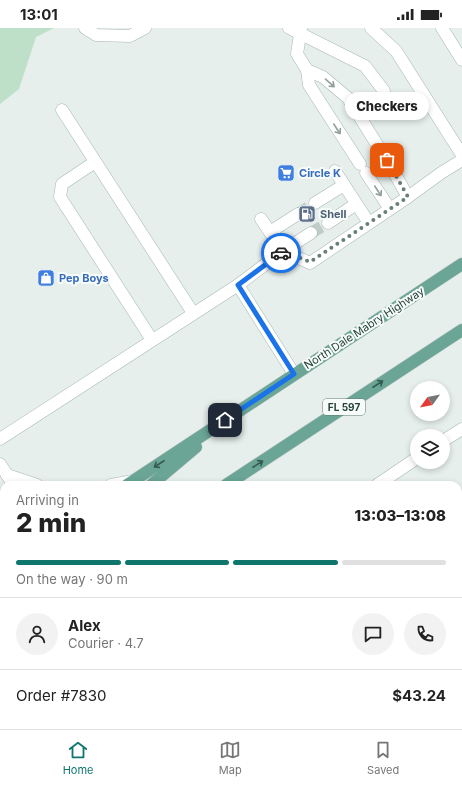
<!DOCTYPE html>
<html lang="en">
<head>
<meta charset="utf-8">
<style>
	:root { --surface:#fff; --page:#f2f2f2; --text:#222; --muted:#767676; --line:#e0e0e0; --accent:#0f766e }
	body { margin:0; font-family:Inter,sans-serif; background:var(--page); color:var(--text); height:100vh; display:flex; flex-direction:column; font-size:15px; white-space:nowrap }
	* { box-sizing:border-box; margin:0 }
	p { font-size:13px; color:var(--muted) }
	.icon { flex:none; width:22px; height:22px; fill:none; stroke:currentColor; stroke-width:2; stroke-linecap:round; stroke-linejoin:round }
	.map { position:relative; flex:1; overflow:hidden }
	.panel { position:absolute; left:0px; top:453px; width:462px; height:248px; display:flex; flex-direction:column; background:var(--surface); border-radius:12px 12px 0 0; box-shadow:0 2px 6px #0003 }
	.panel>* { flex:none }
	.needle { width:26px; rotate:237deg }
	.buttons { position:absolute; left:410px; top:353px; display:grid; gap:8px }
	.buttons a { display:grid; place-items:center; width:40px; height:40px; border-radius:50%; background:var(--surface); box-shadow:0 2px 6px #0003; font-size:20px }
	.pin { position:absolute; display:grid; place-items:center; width:34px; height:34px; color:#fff; margin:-17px; border-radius:8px; box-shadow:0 2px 6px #0006 }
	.courier { position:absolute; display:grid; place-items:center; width:40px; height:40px; margin:-20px; border:3px solid #1a73e8; border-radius:50%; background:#fff; color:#222; box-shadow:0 1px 5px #0007 }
	.bubble { position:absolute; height:28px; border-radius:14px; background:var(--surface); box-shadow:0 2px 6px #0003; font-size:13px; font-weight:800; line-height:28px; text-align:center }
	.summary em { font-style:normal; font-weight:800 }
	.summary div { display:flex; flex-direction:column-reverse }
	.summary { display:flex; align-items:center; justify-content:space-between; height:68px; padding:0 16px }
	h1 { font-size:26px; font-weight:800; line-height:30px }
	.bar { display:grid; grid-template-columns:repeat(4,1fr); gap:6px 4px; align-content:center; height:48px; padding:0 16px }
	.bar i { height:5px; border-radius:3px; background:var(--line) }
	.bar .on { background:var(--accent) }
	.bar p { grid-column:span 4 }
	.line { display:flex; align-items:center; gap:10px; padding:0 16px; border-top:1px solid var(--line) }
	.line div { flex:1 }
	.round { display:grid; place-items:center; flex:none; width:42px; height:42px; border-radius:21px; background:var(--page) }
	.status { display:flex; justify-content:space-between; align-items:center; height:28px; padding:0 20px; background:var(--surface); direction:ltr }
	.status svg { height:11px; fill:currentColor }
	.tab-bar { display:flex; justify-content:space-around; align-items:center; height:56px; border-top:1px solid var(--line); background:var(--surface); font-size:11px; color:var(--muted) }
	.tab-bar a { display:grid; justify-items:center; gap:2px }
	.tab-bar .on { color:var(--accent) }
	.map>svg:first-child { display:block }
</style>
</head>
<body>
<div class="status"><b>13:01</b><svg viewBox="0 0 49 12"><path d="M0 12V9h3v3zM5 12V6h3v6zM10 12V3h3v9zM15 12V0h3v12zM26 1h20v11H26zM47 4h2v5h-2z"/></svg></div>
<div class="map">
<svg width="462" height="701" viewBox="0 0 462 701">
	<rect width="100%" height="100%" fill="#e6efeb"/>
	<polygon fill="#bfe0c8" points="0,0 54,0 36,9 19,61 0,76"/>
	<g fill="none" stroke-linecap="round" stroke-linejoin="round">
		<g stroke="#bfccc8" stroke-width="12" stroke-dasharray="12 6" stroke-linecap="butt">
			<polyline points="298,186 315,175"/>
			<polyline points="311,205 328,195"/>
		</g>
		<defs>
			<g id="minor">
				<polyline points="85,0 96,7 130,8 145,0"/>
				<polyline points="289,0 365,38 384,63"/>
				<polyline points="301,0 297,26 307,42 323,49 348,70 381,123"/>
				<polyline points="371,0 396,23 462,127"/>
				<polyline points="442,0 462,32"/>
				<polyline points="307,42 309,57 360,136"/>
				<polyline points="62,82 193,285"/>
				<polyline points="387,132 408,169"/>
				<polyline points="95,134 62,156 60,169 152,312"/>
				<polyline points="335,143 369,195"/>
				<polyline points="366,145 390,181"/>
				<polyline points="315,175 344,157"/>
				<polyline points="261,191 283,223 311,205"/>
				<polyline points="328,195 356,176"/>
				<polyline points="270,204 298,186"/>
				<polyline points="294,346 238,257 283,223 310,235 408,169 441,145 462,132"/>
				<polyline points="0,411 238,257"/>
				<polyline points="443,413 462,401"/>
				<polyline points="0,436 11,453"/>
				<polyline points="7,447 37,457"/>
				<polyline points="111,457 133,453"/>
				<polyline points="377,457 417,430"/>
				<polyline points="125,697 127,701"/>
				<polyline points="141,697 144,701"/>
				<polyline points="199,697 202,701"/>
				<polyline points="254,697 256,701"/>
				<polyline points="319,697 322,701"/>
				<polyline points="383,697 386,701"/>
				<polyline points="449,697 452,701"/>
				<polyline points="7,701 12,697"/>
			</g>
			<g id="major">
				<polyline points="127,457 462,236"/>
				<polyline points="151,457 196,419"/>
				<polyline points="226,457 462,302"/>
				<polyline points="0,541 4,538"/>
				<polyline points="0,572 4,567"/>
				<polyline points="0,606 4,603"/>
			</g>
		</defs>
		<use href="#minor" stroke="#a8b8b2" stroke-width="13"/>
		<use href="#major" stroke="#c2cac8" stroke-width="13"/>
		<use href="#minor" stroke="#fff" stroke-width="12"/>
		<use href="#major" stroke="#6aa596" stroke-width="12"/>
	</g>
	<defs><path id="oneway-shaft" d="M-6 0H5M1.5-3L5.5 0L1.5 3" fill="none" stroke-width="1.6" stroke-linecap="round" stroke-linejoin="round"/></defs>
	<g stroke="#92a09c">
		<use href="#oneway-shaft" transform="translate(330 55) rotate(41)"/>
		<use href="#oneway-shaft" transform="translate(337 101) rotate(57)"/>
		<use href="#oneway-shaft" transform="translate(378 163) rotate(57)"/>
	</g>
	<g stroke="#365b51">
		<use href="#oneway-shaft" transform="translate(378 356) rotate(-33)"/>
		<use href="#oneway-shaft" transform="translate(159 436) rotate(147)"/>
		<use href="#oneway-shaft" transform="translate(258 436) rotate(-33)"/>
	</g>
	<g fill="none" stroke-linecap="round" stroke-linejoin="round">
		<polyline stroke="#687f78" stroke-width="4" stroke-dasharray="0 7.2" points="281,225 283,223 310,234 408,169 387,132"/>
		<polyline stroke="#1a73e8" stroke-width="5" points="225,392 294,346 238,257 281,225"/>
	</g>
	<defs>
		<symbol id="supermarket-square" viewBox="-11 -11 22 22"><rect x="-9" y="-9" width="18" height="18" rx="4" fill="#3f7fe0" stroke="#f7fbf9"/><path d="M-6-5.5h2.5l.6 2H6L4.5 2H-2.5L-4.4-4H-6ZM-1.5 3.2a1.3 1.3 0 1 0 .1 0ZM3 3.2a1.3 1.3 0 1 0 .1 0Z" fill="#fff"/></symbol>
		<symbol id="fuel-square" viewBox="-11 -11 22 22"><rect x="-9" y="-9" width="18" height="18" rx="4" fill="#5c6f8a" stroke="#f7fbf9"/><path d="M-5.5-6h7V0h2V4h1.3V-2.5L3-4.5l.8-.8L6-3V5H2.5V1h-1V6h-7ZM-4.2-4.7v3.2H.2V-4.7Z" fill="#fff"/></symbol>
		<symbol id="shop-square" viewBox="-11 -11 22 22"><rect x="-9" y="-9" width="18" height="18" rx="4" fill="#3f7fe0" stroke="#f7fbf9"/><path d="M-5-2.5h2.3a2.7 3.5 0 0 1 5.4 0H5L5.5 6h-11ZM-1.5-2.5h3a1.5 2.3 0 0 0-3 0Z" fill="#fff"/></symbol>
	</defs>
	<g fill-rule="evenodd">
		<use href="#supermarket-square" x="276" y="135" width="20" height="20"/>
		<use href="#fuel-square" x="297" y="176" width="20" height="20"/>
		<use href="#shop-square" x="36" y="240" width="20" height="20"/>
	</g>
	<g text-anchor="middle" stroke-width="4" stroke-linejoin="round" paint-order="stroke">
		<rect fill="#f7fbf9" stroke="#637a73" stroke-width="1" x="323" y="371" width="42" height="16" rx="3"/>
		<g font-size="10" font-weight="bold" fill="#24423a">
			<text x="344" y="383">FL 597</text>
		</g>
		<g font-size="11" font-weight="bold" fill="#366cbe" stroke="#f7fbf9" text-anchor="start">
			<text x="299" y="149">Circle K</text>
			<text x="59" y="254">Pep Boys</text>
		</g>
		<g font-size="11" font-weight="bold" fill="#4e5e75" stroke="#f7fbf9" text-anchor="start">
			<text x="320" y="190">Shell</text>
		</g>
		<g font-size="11" fill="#24423a" stroke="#f7fbf9">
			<text transform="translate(364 300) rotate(-33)" y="4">North Dale Mabry Highway</text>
		</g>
	</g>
</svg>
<div class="buttons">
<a><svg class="needle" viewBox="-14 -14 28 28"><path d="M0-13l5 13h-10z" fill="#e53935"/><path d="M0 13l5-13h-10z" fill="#767676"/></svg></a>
<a><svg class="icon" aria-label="layers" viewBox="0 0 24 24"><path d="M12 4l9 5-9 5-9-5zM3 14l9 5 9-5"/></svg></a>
</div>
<div class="pin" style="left:387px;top:132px;background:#ea580c"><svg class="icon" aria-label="bag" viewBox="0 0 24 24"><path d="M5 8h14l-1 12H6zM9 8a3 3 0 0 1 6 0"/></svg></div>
<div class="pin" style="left:225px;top:392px;background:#1f2937"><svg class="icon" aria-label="home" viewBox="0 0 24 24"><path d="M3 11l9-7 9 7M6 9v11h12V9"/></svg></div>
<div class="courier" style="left:281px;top:225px"><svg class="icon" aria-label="car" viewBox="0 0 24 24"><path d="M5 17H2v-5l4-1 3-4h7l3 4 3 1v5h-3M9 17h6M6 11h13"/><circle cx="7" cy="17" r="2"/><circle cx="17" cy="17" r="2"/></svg></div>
<div class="bubble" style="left:345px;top:64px;width:84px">Checkers</div>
<section class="panel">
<div class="summary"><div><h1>2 min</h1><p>Arriving in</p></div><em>13:03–13:08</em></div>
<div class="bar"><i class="on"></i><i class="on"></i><i class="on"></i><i></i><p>On the way · 90 m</p></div>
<div class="line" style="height:72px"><a class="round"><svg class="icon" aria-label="person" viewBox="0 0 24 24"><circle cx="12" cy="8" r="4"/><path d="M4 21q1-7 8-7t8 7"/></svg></a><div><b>Alex</b><p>Courier · 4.7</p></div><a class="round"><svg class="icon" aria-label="chat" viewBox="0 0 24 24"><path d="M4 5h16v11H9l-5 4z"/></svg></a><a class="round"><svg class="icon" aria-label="phone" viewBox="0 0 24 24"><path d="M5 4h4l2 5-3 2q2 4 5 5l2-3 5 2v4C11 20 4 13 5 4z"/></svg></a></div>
<div class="line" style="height:52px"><div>Order #7830</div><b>$43.24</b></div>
</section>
</div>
<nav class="tab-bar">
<a class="on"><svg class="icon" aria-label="home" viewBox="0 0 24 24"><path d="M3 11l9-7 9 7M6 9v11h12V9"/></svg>Home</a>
<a><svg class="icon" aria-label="map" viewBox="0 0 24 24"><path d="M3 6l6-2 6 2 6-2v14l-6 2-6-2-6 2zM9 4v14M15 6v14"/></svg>Map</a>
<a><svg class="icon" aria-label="saved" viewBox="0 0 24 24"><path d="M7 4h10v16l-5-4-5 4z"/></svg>Saved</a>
</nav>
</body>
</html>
